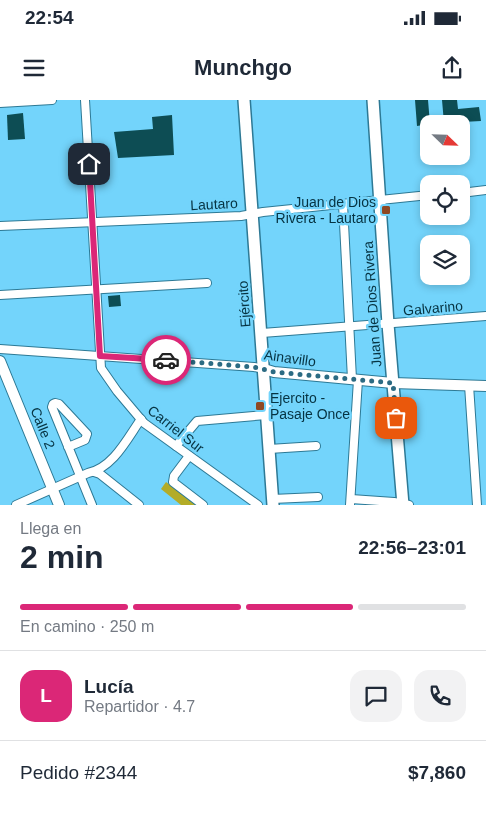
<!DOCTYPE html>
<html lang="es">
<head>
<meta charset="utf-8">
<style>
	:root { --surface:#fff; --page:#f2f2f3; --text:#1f2937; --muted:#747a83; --line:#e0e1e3; --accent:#db2777 }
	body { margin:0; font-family:Helvetica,sans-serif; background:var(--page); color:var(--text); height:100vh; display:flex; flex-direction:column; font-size:19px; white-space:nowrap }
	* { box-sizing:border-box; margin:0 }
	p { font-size:16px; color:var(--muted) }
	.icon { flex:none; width:28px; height:28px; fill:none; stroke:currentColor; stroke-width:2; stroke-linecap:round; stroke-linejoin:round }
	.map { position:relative; height:405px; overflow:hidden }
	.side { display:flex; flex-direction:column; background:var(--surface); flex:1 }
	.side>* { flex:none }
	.needle { width:32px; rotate:113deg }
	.controls { position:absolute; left:420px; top:15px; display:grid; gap:10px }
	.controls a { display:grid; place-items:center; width:50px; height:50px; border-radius:10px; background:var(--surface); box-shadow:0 2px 8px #0003; font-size:25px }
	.pin { position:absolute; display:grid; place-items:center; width:42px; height:42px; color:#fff; margin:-21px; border-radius:10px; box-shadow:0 2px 8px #0006 }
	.courier { position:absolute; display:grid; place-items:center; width:50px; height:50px; margin:-25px; border:4px solid #db2777; border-radius:50%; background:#fff; color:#222; box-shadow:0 1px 6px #0007 }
	.overview em { font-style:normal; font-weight:600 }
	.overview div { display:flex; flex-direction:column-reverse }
	.overview { display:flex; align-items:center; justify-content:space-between; height:85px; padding:0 20px }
	h1 { font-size:32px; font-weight:600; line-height:38px }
	.bar { display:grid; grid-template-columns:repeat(4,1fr); gap:8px 5px; align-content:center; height:60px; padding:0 20px }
	.bar i { height:6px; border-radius:4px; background:var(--line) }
	.bar .selected { background:var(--accent) }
	.bar p { grid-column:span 4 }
	.line { display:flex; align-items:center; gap:12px; padding:0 20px; border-top:1px solid var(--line) }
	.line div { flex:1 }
	.round { display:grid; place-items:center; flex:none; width:52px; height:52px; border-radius:15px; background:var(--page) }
	.status { display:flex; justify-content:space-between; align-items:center; height:35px; padding:0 25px; background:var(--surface); direction:ltr }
	.status svg { height:14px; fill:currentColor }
	header { display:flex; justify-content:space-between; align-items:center; height:65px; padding:0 20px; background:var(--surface); font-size:22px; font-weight:600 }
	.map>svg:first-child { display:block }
</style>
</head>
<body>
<div class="status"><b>22:54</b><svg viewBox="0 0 49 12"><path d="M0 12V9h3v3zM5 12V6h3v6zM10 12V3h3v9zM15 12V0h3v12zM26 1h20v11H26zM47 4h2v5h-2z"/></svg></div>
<header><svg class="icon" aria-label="menu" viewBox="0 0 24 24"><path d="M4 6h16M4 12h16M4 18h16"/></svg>Munchgo<svg class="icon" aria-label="share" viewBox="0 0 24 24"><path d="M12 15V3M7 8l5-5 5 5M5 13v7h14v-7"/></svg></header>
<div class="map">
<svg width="486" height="405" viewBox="0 0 486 405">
	<rect width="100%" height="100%" fill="#73d4fb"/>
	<polygon fill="#b3ac27" points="166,382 197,405 181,405 161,389"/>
	<g fill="#0d4d54">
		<polygon points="415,0 428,0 430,24 429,49 425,49 423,25 417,26"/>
		<polygon points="442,0 457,0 458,9 479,7 481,21 444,23"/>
		<polygon points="23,13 25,39 8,40 7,15"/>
		<polygon points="172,15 174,55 118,58 114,32 153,29 152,17"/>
		<polygon points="120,195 121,206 109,207 108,196"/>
	</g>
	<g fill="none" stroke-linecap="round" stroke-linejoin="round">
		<defs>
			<g id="minor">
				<polyline points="85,0 101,268 117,291 144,323 258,405"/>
				<polyline points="0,3 52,0"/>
				<polyline points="461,93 486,90"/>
				<polyline points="343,104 352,279"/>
				<polyline points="0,126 241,116 263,112 429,95"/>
				<polyline points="0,195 207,183"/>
				<polyline points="262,233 486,216"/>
				<polyline points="0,249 254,267 264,269"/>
				<polyline points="469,285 477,405"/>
				<polyline points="176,346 197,321 266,315"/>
				<polyline points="68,347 85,340 87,334 59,304 55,303 53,304 52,307 92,405"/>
				<polyline points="269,349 316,346"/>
				<polyline points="189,356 174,376 173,382 203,405"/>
				<polyline points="94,372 100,374 139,405"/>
				<polyline points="272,399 318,397"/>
				<polyline points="351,399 394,402 409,405"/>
				<path d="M16 405 88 373C113 368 127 339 141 319"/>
				<polyline points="350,405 358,280"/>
			</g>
			<g id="tertiary">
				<polyline points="0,261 59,405"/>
				<polyline points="264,269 274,272 393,283 486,286"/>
			</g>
			<g id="secondary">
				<polyline points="244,0 273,405"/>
				<polyline points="373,0 388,224 403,405"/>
			</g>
		</defs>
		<use href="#minor" stroke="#2d7995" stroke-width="10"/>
		<use href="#tertiary" stroke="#2d7995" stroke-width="12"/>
		<use href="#secondary" stroke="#2d7995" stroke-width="14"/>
		<use href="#minor" stroke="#fff" stroke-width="8"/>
		<use href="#tertiary" stroke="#fff" stroke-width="10"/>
		<use href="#secondary" stroke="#fff" stroke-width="11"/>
	</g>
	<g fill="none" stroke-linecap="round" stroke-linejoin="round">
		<polyline stroke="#2c6b83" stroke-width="5" stroke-dasharray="0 9" points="166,260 254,267 274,272 393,283 396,318"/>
		<polyline stroke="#db2777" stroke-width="6" points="89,64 100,256 166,260"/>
	</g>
	<g fill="#8f4823" stroke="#73d4fb" stroke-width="2">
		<rect x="381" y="105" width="10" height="10" rx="2.5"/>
		<rect x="255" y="301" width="10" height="10" rx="2.5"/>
	</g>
	<g text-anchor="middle" stroke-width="5" stroke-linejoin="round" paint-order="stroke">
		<g font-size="14" fill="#063342" stroke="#73d4fb" text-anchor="end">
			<text x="376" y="107">Juan de Dios<tspan x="376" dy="16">Rivera - Lautaro</tspan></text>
			<text x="270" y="303" text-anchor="start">Ejercito -<tspan x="270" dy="16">Pasaje Once</tspan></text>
		</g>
		<g font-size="14" fill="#063342" stroke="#73d4fb">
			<text transform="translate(214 104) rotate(-3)" y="5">Lautaro</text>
			<text transform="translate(244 204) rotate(-94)" y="5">Ejército</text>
			<text transform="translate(372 204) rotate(-94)" y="5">Juan de Dios Rivera</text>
			<text transform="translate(433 208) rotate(-5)" y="5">Galvarino</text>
			<text transform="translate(290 258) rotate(8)" y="5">Ainavillo</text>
			<text transform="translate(43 328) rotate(68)" y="5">Calle 2</text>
			<text transform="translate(176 329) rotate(38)" y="5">Carriel Sur</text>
		</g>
	</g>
</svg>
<div class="controls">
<a><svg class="needle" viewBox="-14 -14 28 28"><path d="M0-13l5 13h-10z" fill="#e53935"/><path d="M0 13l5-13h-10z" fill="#747a83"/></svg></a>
<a><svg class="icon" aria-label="locate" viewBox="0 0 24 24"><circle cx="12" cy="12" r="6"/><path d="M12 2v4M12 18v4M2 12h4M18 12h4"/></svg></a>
<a><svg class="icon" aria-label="layers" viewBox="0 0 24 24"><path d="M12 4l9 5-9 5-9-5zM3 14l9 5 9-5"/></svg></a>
</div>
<div class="pin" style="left:396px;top:318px;background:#ea580c"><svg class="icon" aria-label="bag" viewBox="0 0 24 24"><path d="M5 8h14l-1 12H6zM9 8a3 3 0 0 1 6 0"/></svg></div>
<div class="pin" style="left:89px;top:64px;background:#1f2937"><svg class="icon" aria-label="home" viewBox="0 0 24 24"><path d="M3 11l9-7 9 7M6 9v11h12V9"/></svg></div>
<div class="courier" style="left:166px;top:260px"><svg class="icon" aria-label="car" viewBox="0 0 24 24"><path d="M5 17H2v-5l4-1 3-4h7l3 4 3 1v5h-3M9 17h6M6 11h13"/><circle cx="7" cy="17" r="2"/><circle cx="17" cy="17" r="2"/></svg></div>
</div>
<section class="side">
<div class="overview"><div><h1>2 min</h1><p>Llega en</p></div><em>22:56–23:01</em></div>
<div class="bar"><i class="selected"></i><i class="selected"></i><i class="selected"></i><i></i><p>En camino · 250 m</p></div>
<div class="line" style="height:90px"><b class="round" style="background:var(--accent);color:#fff">L</b><div><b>Lucía</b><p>Repartidor · 4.7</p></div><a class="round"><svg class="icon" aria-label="chat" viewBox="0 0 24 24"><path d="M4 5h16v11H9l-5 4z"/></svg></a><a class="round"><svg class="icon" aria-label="phone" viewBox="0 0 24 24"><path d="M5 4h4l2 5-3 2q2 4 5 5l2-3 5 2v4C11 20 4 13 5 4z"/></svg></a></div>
<div class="line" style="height:65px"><div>Pedido #2344</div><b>$7,860</b></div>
</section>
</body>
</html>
